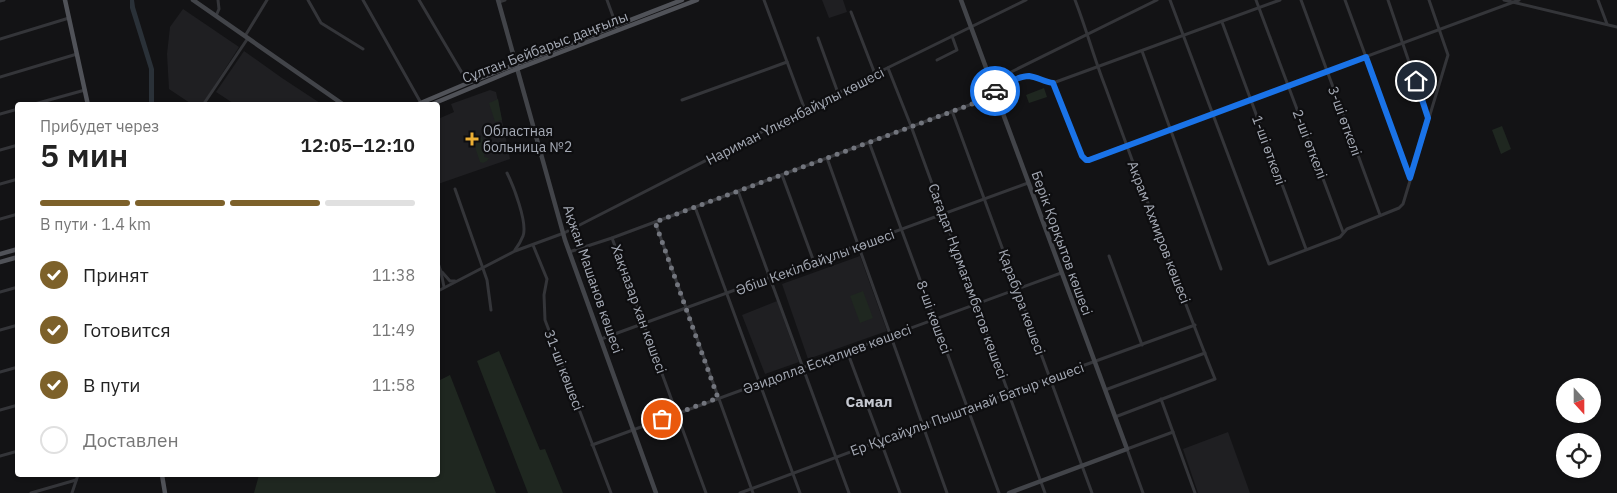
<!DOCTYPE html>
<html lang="ru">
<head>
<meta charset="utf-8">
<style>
	:root { --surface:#fff; --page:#f6f6f6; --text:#222; --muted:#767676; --line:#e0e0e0; --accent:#7d612a }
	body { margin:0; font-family:"IBM Plex Sans",sans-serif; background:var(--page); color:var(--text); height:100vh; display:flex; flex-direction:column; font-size:19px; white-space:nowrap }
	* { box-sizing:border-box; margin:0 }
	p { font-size:16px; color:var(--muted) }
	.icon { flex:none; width:28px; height:28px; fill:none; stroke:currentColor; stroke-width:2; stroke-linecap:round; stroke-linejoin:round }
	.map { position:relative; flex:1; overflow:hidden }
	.drawer { position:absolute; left:15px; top:102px; width:425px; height:375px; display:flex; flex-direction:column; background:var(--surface); border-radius:5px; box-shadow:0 1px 4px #0004 }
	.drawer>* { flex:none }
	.needle { width:32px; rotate:159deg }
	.controls { position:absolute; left:1556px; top:378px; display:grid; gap:10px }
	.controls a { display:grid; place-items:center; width:45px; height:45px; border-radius:50%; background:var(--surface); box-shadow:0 1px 4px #0004; font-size:25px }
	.pin { position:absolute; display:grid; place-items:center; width:42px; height:42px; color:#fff; margin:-21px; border:2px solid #fff; border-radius:50%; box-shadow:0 1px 5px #0007 }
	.courier { position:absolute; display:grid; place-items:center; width:50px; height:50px; margin:-25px; border:4px solid #1a73e8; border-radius:50%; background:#fff; color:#222; box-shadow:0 1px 6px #0007 }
	.overview em { font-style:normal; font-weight:600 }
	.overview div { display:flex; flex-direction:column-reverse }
	.overview { display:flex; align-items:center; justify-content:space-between; height:85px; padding:0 25px }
	h1 { font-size:32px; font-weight:600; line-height:38px }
	.bar { display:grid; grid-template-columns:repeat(4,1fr); gap:8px 5px; align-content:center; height:60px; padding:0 25px }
	.bar i { height:6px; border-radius:4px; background:var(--line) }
	.bar .current { background:var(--accent) }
	.bar p { grid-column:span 4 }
	ol { padding:0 25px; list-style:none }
	li { display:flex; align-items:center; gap:15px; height:55px }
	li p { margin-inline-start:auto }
	li .icon { padding:5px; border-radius:50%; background:var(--accent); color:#fff; stroke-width:4 }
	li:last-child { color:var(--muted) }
	li i { width:28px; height:28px; border:2px solid var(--line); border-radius:50% }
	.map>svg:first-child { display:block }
</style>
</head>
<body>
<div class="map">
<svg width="1617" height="493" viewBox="0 0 1617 493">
	<rect width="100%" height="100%" fill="#131315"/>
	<g fill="#1f1f22">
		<polygon points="822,0 843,0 847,12 829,18"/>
		<polygon points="183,9 239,47 202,105 193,105 169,89 167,54 170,27"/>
		<polygon points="244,51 282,78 323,105 236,105 216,92"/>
		<polygon points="490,90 496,92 510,159 438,184 438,119 454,112 451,104"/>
		<polygon points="860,256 887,331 808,359 782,284"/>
		<polygon points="777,301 799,362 765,374 742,315"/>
		<polygon points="1228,432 1250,493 1198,493 1183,449"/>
	</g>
	<g fill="#1f2720">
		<polygon points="1044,88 1047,97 1029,103 1026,95"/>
		<polygon points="498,99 502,120 495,122 489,103"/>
		<polygon points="1502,126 1511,149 1501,154 1492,130"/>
		<polygon points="482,137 485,145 483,145 484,149 486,149 484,157 489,158 487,161 483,163 480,162 474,144 477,142 477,139"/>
		<polygon points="863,291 873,318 860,323 850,296"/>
		<polygon points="499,351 540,450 545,449 563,493 528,493 477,361"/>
		<polygon points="450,375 496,493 254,493 259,475 438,475 438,381"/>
	</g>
	<polygon fill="#2a3138" points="130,0 134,0 135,7 154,69 154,105 149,105 149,69 130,8"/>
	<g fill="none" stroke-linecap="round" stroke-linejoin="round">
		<g stroke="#343539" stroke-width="3">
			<polyline points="308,0 321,23 363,49"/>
			<polyline points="363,0 421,103"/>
			<polyline points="419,0 468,83"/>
			<polyline points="607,0 618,30"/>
			<polyline points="764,0 805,110"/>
			<path d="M1075 0C1086 28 1094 58 1105 86 1141 184 1176 282 1215 379L1115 417"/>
			<polyline points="1170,0 1269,264 1340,237 1347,229 1399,208 1403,204 1448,55 1429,0"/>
			<polyline points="1256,0 1343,232"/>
			<polyline points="1301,0 1380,215"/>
			<polyline points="1345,0 1410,177"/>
			<polyline points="1388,0 1428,118"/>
			<polyline points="1504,0 1617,27"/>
			<polyline points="1598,0 1607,24"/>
			<polyline points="0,1 4,0"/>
			<polyline points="499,2 505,0"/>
			<polyline points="851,12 875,74"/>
			<polyline points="216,16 219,9 218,0"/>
			<polyline points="1222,22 1306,249"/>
			<polyline points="245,36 267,0"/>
			<polyline points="818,38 838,93"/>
			<polyline points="0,39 69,18"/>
			<polyline points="1142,51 1221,269"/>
			<polyline points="937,60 957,50 952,36"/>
			<polyline points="888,68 911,126 1045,493"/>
			<polyline points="0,77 77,54"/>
			<polyline points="1053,83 1082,156 1086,160 1089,159 1519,0"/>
			<polyline points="1000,85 1030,76 1053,83 1280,0"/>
			<polyline points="682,100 787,62"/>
			<polyline points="31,105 85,90"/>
			<polyline points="203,105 248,38"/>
			<polyline points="952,111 1092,493"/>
			<polyline points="0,114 18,109"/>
			<polyline points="869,142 999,493"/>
			<polyline points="0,150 18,145"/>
			<polyline points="827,158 947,493"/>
			<path d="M507 173C513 185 528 223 523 236 521 241 518 246 515 250"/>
			<polyline points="782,175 814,262"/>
			<polyline points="0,184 18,179"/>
			<polyline points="455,189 487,280 491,310"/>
			<polyline points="738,191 849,493"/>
			<polyline points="695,207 800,493"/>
			<polyline points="0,219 18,214"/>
			<polyline points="655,222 753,493"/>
			<polyline points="612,238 706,493"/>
			<polyline points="533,245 547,279 544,295 545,320 611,493"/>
			<polyline points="569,252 612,238 991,97 1005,76 1011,72 1157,0"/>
			<polyline points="1109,256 1142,345"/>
			<polyline points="438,263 441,272 444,287"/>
			<polyline points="442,272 450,281 455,281"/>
			<polyline points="438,291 515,251 564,233 875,74 1026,0"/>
			<polyline points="0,292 18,287"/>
			<polyline points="0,330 18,325"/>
			<polyline points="601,339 1028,183"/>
			<polyline points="847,351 900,493"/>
			<polyline points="0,372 18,367"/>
			<polyline points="1105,390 1205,353"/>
			<polyline points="1161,399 1195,493"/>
			<polyline points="0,410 18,405"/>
			<polyline points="592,445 1061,273"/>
			<polyline points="0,456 18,451"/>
			<polyline points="31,493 76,480"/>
			<polyline points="72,493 78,475"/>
			<polyline points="740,493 1049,378 1195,325"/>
			<polyline points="1143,493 1127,449 1173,432"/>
		</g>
		<g stroke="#424449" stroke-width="4.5">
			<polyline points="193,0 344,105"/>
			<polyline points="498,0 565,240 656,493"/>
			<polyline points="961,0 1127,449 1009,493"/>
		</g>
		<g stroke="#505258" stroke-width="4.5">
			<polyline points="65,0 88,105"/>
			<polyline points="416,105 468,83 682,0"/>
			<polyline points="430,105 509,72 697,0"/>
			<polyline points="0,254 18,249"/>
			<polyline points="0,262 18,257"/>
			<polyline points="162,475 165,493"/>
		</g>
	</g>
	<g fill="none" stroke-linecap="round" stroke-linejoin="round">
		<polyline stroke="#72757d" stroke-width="5" stroke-dasharray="0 9" points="662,419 718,398 655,222 991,97 995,91"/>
		<path stroke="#1a73e8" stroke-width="6" d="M995 91C999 85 1021 76 1029 76 1037 77 1045 82 1053 83L1082 156 1086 160H1089L1366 57 1410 178 1428 118 1416 81"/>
	</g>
	<path fill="#ecaf34" stroke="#0e0e10" stroke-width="2" d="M469.5 131.5h5v5h5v5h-5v5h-5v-5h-5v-5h5z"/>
	<g text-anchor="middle" stroke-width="4.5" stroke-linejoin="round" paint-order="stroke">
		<g font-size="14" fill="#a5aab5" stroke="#0e0e10">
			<text transform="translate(545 47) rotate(-21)" y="5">Сұлтан Бейбарыс даңғылы</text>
			<text transform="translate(795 116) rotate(-27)" y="5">Нариман Үлкенбайұлы көшесі</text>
			<text transform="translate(1345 121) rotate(70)" y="5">3-ші өткелі</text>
			<text transform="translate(1310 144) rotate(69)" y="5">2-ші өткелі</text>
			<text transform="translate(1269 150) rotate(70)" y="5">1-ші өткелі</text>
			<text transform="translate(1159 232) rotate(69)" y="5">Акрам Ахмиров көшесі</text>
			<text transform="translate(1062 243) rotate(70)" y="5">Берік Қорқытов көшесі</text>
			<text transform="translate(815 262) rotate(-20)" y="5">Әбіш Кекілбайұлы көшесі</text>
			<text transform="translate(593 279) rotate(71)" y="5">Ақжан Машанов көшесі</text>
			<text transform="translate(968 281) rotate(70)" y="5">Сағадат Нұрмағамбетов көшесі</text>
			<text transform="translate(1022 302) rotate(70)" y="5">Қарабура көшесі</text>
			<text transform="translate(639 309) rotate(70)" y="5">Хақназар хан көшесі</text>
			<text transform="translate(934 317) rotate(70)" y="5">8-шi көшесi</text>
			<text transform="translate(827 359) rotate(-20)" y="5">Әзидолла Есқалиев көшесі</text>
			<text transform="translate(564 370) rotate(69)" y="5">31-ші көшесі</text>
			<text transform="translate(967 409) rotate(-20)" y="5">Ер Құсайұлы Пыштанай Батыр көшесі</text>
		</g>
		<g font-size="14" fill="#a5aab5" stroke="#0e0e10" text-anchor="start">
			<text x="483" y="136">Областная<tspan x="483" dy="16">больница №2</tspan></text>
		</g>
		<g font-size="15" font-weight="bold" fill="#c6c9d1" stroke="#0e0e10">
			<text x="869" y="407">Самал</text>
		</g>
	</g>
</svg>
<div class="controls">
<a><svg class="needle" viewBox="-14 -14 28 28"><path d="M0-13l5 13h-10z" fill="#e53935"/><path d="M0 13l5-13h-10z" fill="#767676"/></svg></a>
<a><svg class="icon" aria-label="locate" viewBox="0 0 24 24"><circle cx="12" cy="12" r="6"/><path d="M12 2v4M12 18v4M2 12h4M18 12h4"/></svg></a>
</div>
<div class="pin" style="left:662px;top:419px;background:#ea580c"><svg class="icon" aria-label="bag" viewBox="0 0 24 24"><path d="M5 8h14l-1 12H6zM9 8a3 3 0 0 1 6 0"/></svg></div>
<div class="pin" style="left:1416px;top:81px;background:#1f2937"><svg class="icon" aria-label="home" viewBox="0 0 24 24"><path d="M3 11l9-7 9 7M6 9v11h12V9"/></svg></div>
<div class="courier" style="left:995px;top:91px"><svg class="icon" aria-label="car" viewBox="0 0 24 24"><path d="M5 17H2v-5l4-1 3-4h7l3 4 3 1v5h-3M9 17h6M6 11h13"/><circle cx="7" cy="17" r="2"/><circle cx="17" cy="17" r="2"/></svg></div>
<section class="drawer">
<div class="overview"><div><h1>5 мин</h1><p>Прибудет через</p></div><em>12:05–12:10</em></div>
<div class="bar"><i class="current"></i><i class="current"></i><i class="current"></i><i></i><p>В пути · 1.4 km</p></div>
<ol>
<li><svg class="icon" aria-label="check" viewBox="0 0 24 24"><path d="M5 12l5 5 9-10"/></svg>Принят<p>11:38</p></li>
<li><svg class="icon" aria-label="check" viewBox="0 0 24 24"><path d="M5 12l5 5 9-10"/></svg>Готовится<p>11:49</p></li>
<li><svg class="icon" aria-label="check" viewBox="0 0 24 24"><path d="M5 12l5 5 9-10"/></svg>В пути<p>11:58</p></li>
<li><i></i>Доставлен</li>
</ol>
</section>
</div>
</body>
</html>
